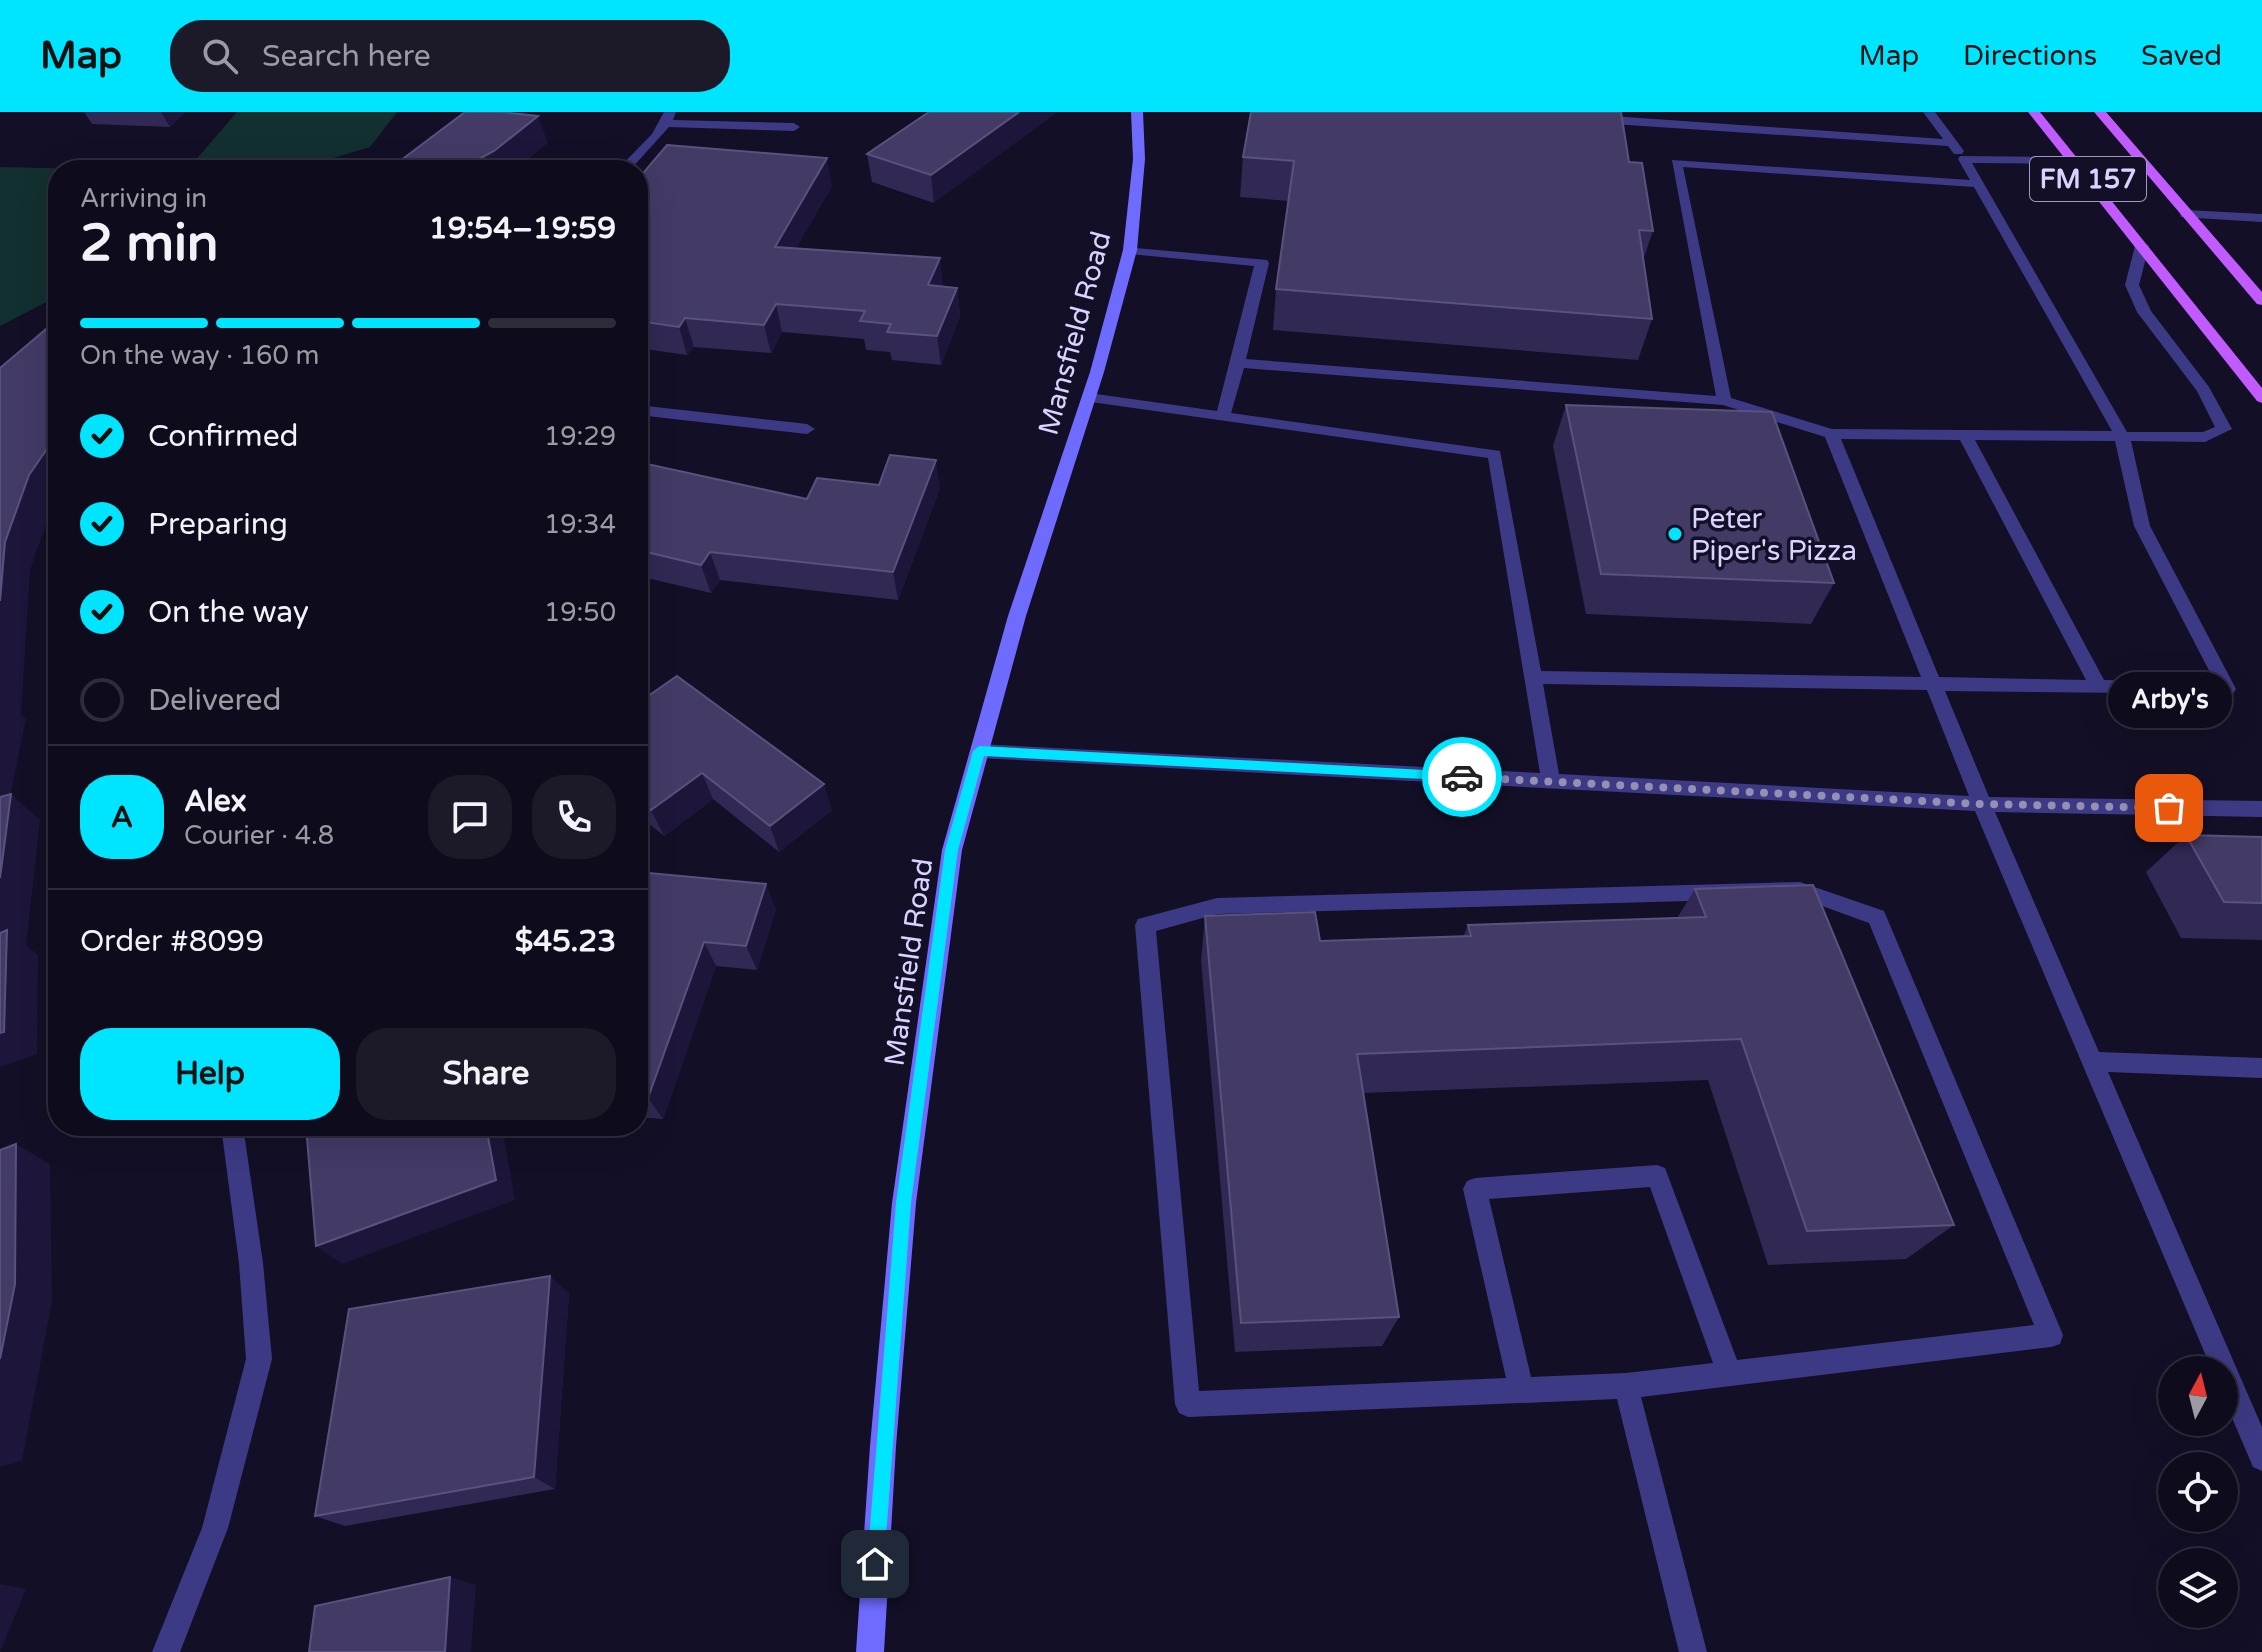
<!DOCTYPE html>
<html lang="en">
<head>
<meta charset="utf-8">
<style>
	:root { --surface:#0e0b1c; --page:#1c1929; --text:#f1f3f6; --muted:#9b9ba3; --line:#2e2b3b; --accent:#00e5ff }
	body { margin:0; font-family:"Varela Round",sans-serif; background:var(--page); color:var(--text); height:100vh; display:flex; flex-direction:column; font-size:30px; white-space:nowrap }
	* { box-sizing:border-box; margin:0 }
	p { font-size:26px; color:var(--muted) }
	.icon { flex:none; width:44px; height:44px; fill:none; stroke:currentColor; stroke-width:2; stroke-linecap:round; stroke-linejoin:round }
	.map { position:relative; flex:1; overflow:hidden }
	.side { position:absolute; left:48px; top:48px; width:600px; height:976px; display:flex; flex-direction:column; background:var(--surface); border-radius:32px; box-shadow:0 8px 32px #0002,0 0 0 2px var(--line) }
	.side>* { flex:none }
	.needle { width:52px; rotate:7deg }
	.controls { position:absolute; left:2158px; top:1244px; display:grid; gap:16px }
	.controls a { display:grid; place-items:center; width:80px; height:80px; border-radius:50%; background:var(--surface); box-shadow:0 8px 32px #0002,0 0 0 2px var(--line); font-size:40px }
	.pin { position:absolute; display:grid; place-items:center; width:68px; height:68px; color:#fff; margin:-34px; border-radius:16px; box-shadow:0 4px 12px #0006 }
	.courier { position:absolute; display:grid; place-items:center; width:80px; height:80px; margin:-40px; border:6px solid #00e5ff; border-radius:50%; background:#fff; color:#222; box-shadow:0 2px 10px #0007 }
	.bubble { position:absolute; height:56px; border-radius:28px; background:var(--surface); box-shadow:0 8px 32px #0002,0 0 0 2px var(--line); font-size:26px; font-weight:700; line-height:56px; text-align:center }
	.overview em { font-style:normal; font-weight:700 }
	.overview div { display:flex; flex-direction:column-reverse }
	.overview { display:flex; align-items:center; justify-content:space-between; height:136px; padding:0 32px }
	h1 { font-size:52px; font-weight:700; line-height:60px }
	.bar { display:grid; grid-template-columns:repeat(4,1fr); gap:12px 8px; align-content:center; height:96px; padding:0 32px }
	.bar i { height:10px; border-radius:6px; background:var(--line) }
	.bar .current { background:var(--accent) }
	.bar p { grid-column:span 4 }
	.line { display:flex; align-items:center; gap:20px; padding:0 32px; border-top:2px solid var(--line) }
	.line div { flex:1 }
	.round { display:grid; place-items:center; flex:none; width:84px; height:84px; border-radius:32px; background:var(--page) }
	ol { padding:0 32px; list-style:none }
	li { display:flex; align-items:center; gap:24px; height:88px }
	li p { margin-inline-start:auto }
	li .icon { padding:8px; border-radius:50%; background:var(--accent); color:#111; stroke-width:4 }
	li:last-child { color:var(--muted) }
	li i { width:44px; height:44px; border:4px solid var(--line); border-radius:50% }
	.button { display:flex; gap:16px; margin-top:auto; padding:16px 32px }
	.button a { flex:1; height:92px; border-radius:32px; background:var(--accent); color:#111; font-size:32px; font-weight:700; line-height:92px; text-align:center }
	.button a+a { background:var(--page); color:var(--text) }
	header { display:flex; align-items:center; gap:48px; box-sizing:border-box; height:112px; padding:0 40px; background:var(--accent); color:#111 }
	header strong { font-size:38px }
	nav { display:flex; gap:44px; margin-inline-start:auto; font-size:28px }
	.search { width:560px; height:72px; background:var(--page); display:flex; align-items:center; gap:20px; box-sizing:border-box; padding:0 28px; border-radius:32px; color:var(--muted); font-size:30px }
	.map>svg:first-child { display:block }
</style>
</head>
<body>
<header>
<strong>Map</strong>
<div class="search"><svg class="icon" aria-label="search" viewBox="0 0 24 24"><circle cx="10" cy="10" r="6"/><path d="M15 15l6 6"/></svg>Search here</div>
<nav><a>Map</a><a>Directions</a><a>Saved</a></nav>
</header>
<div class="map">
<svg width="2262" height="1540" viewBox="0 0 2262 1540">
	<rect width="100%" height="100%" fill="#130f26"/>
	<g fill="#12302f">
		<polygon points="237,0 397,0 370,35 293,58 187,58"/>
		<polygon points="0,55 132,58 58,58 58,184 0,214"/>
	</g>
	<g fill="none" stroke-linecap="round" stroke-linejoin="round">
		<g fill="#3d3a85" fill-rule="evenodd">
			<polygon points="1923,0 1935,0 1964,39 1962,42 1954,42 1948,34 1597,11 1591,7 1597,3 1943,27"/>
			<path d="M1960 44 2076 45 2078 48 2072 52 1972 51 2127 320H2203L2215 315 2197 279 2137 200 2125 173 2135 134 2142 130 2149 134 2139 173 2151 199 2209 275 2232 317 2205 330 2131 329 2150 414 2236 577 2233 582 1945 579 1989 685 2262 689V705L1995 700 2099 940 2262 946V966L2108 960 2262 1315V1359L2253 1355 2224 1287V1258H2212L1975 699 979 646 970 639 979 632 1540 661 1488 346 1084 289 1082 286 1089 281 1217 299 1254 154 1130 142 1125 141V135L1267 148 1269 151 1246 247 1716 284 1672 48 1970 68 1958 47ZM1683 55 1974 75 2112 319 1832 317 1731 286ZM1244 256 1723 293 1825 325 1921 565 1541 559 1500 339 1231 301ZM1841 327 1960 328 2086 568 1939 565ZM1975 328 2115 329 2134 414 2215 570 2104 568ZM1543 572 1927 578 1969 684 1559 662Z"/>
			<polygon points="2186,98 2262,102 2262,110 2181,105 2180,102"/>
			<path d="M1800 770 1884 799 2063 1223 2060 1232 2051 1235 1641 1285 1707 1540H1679L1617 1287 1188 1305 1179 1301 1175 1292 1135 813 1138 807 1217 786ZM1800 786 1869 811 2034 1213 1737 1248 1665 1056 1657 1053 1475 1066 1467 1069 1463 1077 1506 1266 1199 1279 1156 819 1217 802ZM1650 1075 1713 1251 1626 1261 1531 1265 1489 1087Z"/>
		</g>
		<g fill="#3d3a85" fill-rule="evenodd">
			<polygon points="664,0 676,0 673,8 794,11 800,15 794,19 669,15 630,58 617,58 652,22"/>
			<polygon points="638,293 807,312 815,317 807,322 638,303"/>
			<polygon points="221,1014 243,1014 263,1151 272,1247 228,1416 180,1540 152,1540 202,1416 246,1247 239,1151"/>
		</g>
		<polygon fill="#6f6bff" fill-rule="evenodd" points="1131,0 1143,0 1145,47 1137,138 1104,260 1026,504 962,738 916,1091 896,1334 884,1540 856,1540 870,1334 892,1091 942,738 1008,504 1090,260 1123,138 1133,47"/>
		<g fill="#c25bff" fill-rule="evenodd">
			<polygon points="2028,0 2040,0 2262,276 2262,291 2257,289"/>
			<polygon points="2094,0 2106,0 2262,180 2262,193 2257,192"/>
		</g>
	</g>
	<g fill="#312854">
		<polygon points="84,0 185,0 170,15 92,12"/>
		<polygon points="929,0 934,91 872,70 867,42"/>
		<polygon points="1243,45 1629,50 1653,119 1643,148 1652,207 1638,248 1273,218 1276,177 1289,89 1240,85"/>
		<polygon points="638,67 832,74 796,136 943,174 957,176 960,204 941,253 892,248 890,240 866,238 864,227 782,220 771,241 694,235 687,243 638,236"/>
		<polygon points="1566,293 1834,471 1811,512 1586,502 1553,334"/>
		<polygon points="638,350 807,387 879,373 940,376 898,488 720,468 711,481 638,464"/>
		<polygon points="638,591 832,698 779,740 713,687 664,724 638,703"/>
		<polygon points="2186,723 2262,725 2262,828 2181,826 2146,760"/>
		<polygon points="638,760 776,797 757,858 716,854 663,1007 638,1005"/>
		<polygon points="1695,777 1954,1113 1906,1147 1768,1153 1708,968 1363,981 1399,1205 1382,1234 1235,1240 1201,849 1205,804 1320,829 1463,825 1468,813 1677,806"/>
		<polygon points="569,1181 555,1377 345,1414 315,1404"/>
	</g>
	<g fill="#1d163a">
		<polygon points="161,0 185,0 170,15"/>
		<polygon points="1019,0 1058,0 934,91 931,63"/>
		<polygon points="538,4 548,31 515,58 459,58"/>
		<polygon points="827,46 832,74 781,163 775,135"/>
		<polygon points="940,146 943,174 928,173"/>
		<polygon points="957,176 960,204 941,253 937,224"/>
		<polygon points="776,192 782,220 771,241 764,213"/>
		<polygon points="685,206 694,235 687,243 679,215"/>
		<polygon points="58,321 58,384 53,392 30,458 21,603 26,607 3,717 0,715 0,489 5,430 29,363"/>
		<polygon points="936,348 940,376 898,488 893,460"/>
		<polygon points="710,440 720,468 711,481 701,453"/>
		<polygon points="702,661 713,687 664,724 651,698"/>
		<polygon points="824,672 832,698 779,740 770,714"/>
		<polygon points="11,682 40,708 26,833 38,843 37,942 0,955 0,766"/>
		<polygon points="766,772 776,797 757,858 746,834"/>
		<polygon points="704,830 716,854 663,1007 648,986"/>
		<polygon points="486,1014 502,1014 515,1088 342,1152 316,1134"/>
		<polygon points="16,1032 50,1052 52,1189 22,1349 0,1355 0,1247"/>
		<polygon points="550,1164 569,1181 555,1377 534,1365"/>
		<polygon points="450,1465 476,1473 471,1540 445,1540"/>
		<polygon points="0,1472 26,1477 0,1540"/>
	</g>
	<g fill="#433a66" stroke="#5a527e" stroke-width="2">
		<polygon points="465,0 502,0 538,4 494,39 459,58 388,58"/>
		<polygon points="929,0 1019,0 931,63 867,42"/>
		<polygon points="1251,0 1621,0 1629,50 1642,51 1653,119 1639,118 1652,207 1276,177 1294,49 1243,45"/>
		<polygon points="667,33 827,46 775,135 940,146 928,173 957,176 937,224 887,220 891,212 860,209 865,199 776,192 764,213 685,206 679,215 638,209 638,67"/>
		<polygon points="58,207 58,321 29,363 5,430 0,489 0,256"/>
		<polygon points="1566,293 1772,300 1834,471 1601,462"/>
		<polygon points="890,343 936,348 893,460 710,440 701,453 638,438 638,350 807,387 817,366 879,373"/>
		<polygon points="677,564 824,672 770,714 702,661 651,698 638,687 638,591"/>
		<polygon points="11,682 0,766 0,685"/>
		<polygon points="2186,723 2262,725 2262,791 2224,790"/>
		<polygon points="638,760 766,772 746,834 704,830 648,986 638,985"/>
		<polygon points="1813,773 1954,1113 1807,1119 1741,927 1357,942 1399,1205 1241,1211 1205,804 1315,800 1320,829 1471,824 1468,813 1706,805 1695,777"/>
		<polygon points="7,818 4,920 0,921 0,821"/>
		<polygon points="306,1014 486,1014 496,1068 316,1134"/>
		<polygon points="16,1032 15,1172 0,1247 0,1038"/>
		<polygon points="550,1164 534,1365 315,1404 349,1197"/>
		<polygon points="450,1465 445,1540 309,1540 315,1494"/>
	</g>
	<polygon fill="#00e5ff" points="979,634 1462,660 1468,665 1462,669 984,644 958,738 911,1091 884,1452 882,1458 875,1460 869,1458 867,1452 896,1091 945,738 973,639"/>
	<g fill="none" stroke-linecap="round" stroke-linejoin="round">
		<polyline stroke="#948fb3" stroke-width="8" stroke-dasharray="0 14.4" points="1462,665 1982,692 2169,696"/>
	</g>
	<circle fill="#00e5ff" stroke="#130f26" stroke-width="3" cx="1675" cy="422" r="8"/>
	<g text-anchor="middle" stroke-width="7" stroke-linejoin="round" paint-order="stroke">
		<rect fill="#130f26" stroke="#9e99be" stroke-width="2" x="2030" y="45" width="116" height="44" rx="6"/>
		<g font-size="26" font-weight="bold" fill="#d9d4ff">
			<text x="2088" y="76">FM 157</text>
		</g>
		<g font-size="28" fill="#d9d4ff" stroke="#130f26">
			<text transform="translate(1074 221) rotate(-75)" y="10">Mansfield Road</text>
			<text transform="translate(908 850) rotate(-82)" y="10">Mansfield Road</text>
		</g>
		<g font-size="28" fill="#d9d4ff" stroke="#130f26" text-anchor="start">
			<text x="1691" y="416">Peter<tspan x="1691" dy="32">Piper's Pizza</tspan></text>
		</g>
	</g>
</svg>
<div class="controls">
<a><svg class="needle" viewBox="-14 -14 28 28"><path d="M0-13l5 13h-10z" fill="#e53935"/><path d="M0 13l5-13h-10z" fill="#9b9ba3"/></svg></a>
<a><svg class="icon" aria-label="locate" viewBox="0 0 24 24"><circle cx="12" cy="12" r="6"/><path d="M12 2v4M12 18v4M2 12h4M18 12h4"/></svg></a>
<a><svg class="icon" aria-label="layers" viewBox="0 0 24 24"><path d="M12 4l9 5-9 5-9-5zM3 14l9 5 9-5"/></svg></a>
</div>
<div class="pin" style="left:2169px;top:696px;background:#ea580c"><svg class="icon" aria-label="bag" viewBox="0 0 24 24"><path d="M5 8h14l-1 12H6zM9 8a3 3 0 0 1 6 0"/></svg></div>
<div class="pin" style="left:875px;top:1452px;background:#1f2937"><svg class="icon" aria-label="home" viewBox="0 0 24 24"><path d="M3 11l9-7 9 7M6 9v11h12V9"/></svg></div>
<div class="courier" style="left:1462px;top:665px"><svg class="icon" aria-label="car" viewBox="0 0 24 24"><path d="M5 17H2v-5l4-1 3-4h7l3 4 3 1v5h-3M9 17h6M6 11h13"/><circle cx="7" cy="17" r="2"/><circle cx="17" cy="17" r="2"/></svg></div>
<div class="bubble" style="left:2108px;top:560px;width:124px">Arby's</div>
<section class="side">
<div class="overview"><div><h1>2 min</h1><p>Arriving in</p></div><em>19:54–19:59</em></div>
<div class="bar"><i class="current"></i><i class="current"></i><i class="current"></i><i></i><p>On the way · 160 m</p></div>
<ol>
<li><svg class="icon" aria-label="check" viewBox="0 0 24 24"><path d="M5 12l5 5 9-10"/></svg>Confirmed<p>19:29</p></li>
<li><svg class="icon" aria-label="check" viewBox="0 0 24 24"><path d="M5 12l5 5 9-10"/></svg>Preparing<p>19:34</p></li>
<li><svg class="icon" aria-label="check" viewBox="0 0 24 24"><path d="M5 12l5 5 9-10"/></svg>On the way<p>19:50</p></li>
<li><i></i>Delivered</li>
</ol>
<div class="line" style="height:144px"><b class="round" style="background:var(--accent);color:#111">A</b><div><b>Alex</b><p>Courier · 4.8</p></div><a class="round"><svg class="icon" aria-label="chat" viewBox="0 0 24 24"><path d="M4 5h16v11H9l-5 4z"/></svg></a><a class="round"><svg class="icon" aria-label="phone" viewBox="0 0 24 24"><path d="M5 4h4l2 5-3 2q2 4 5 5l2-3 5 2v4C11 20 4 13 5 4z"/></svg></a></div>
<div class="line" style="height:104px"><div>Order #8099</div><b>$45.23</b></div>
<div class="button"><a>Help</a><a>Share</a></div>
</section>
</div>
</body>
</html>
